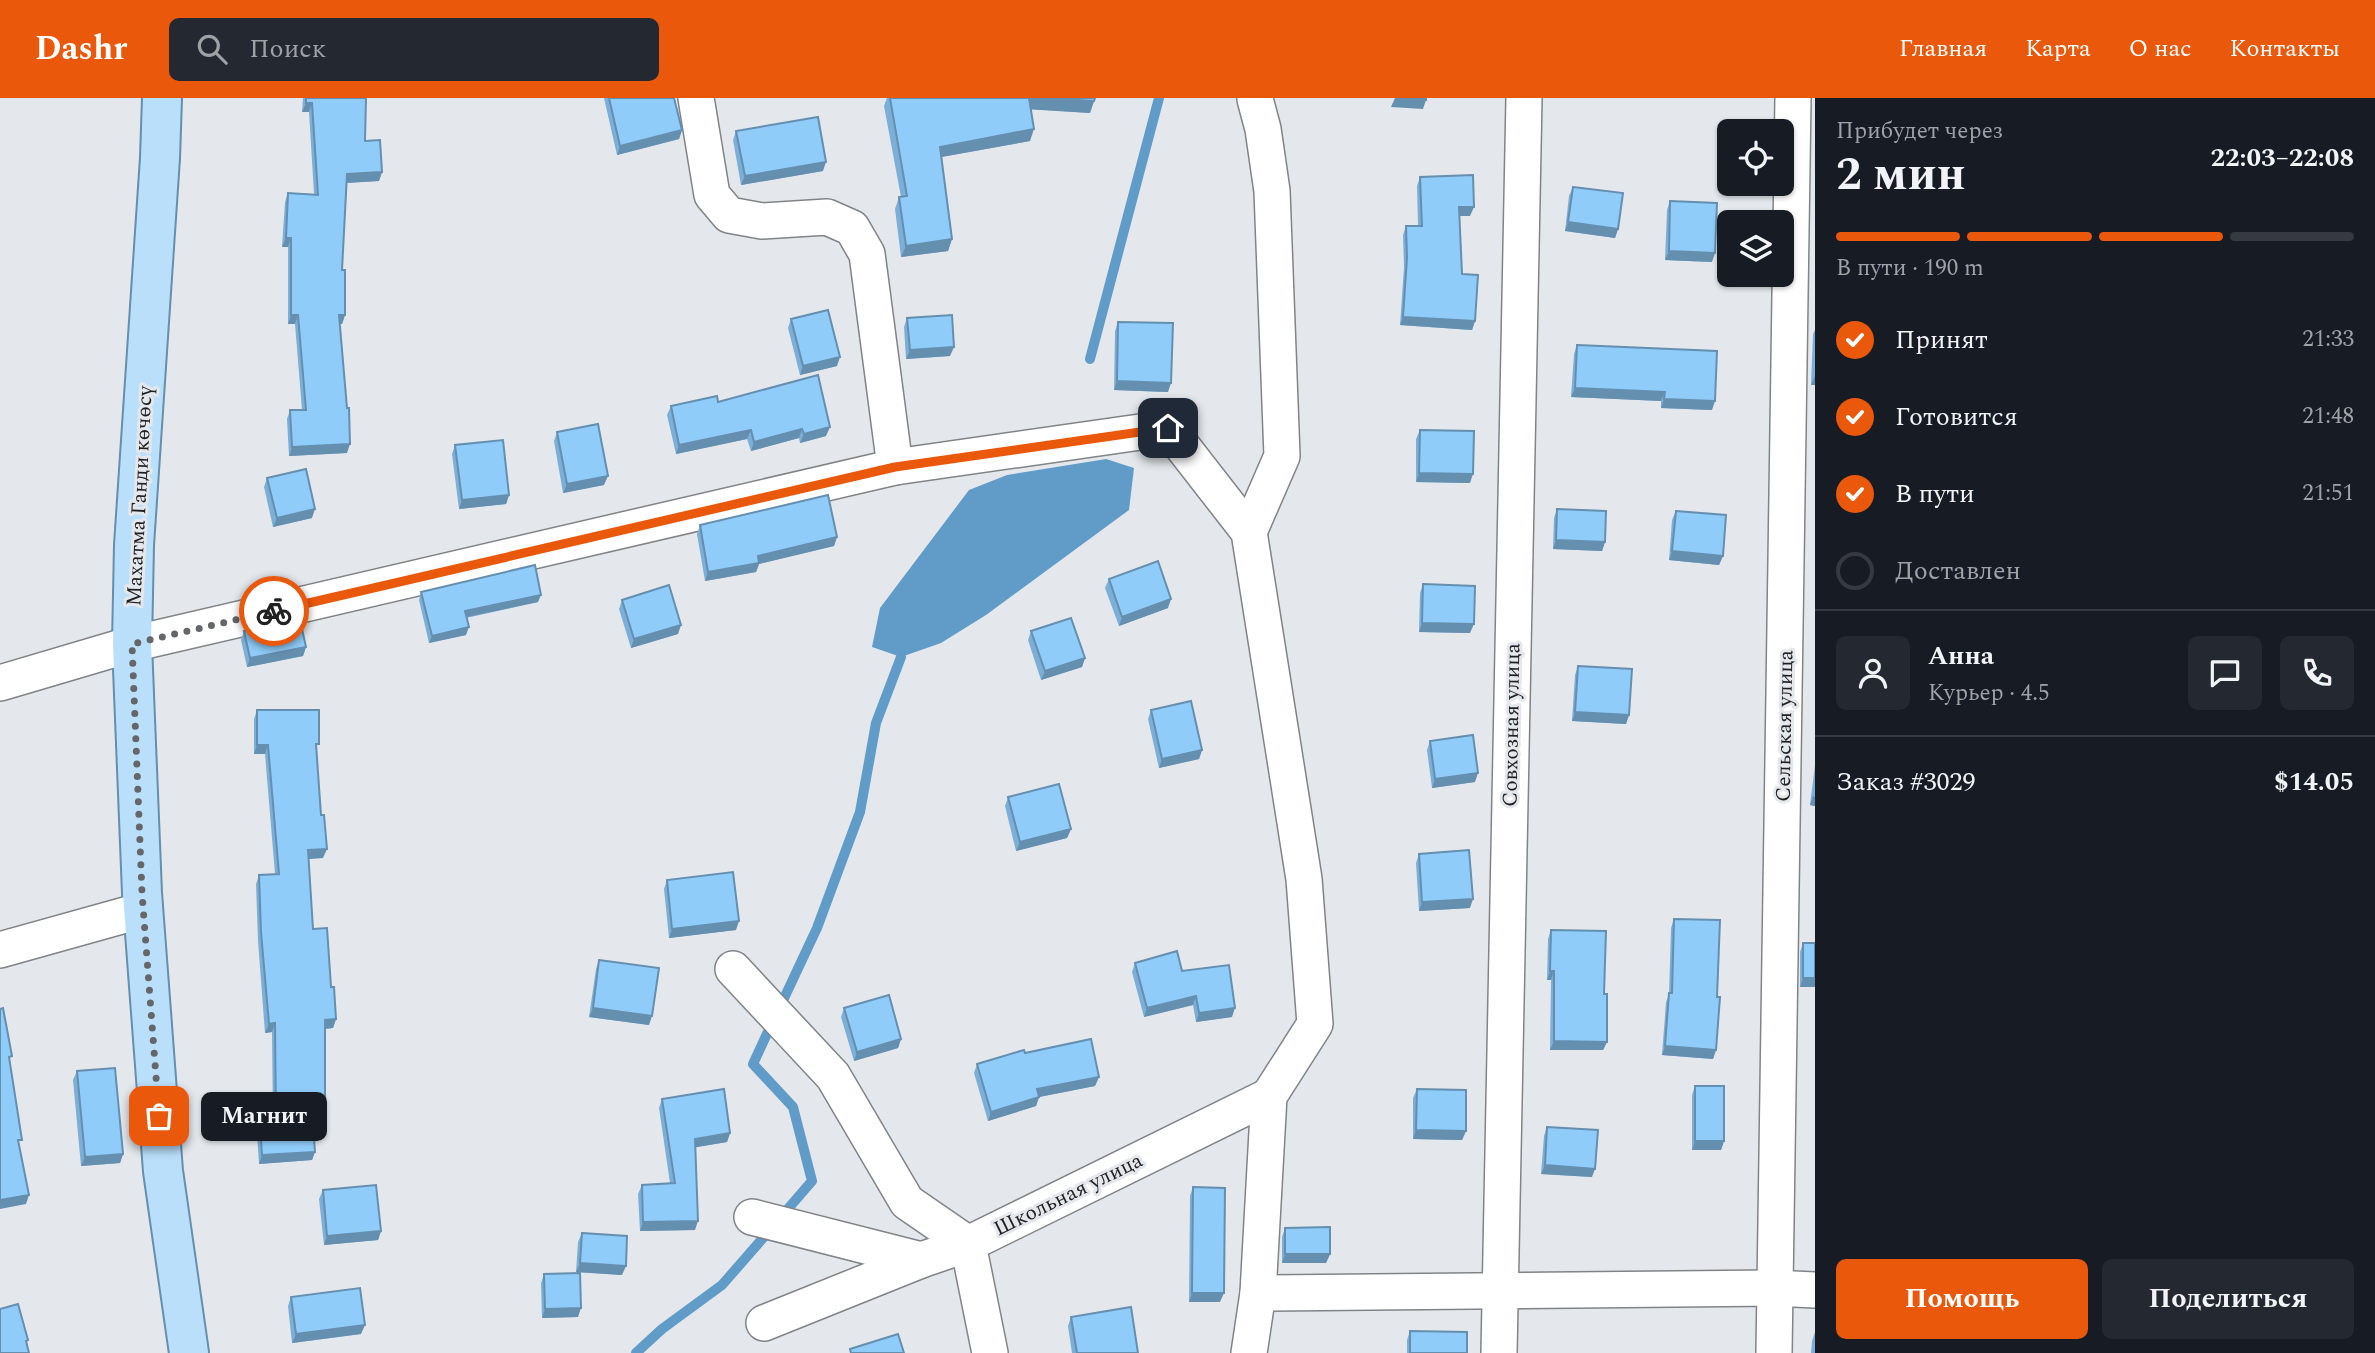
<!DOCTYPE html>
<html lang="ru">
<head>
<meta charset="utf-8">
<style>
	:root { --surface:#171b24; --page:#242831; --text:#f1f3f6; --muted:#9ea1a6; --line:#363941; --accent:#ea580c }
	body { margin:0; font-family:Spectral,serif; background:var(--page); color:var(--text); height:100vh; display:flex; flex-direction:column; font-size:26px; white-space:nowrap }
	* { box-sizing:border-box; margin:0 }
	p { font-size:23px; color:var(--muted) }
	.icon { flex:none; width:38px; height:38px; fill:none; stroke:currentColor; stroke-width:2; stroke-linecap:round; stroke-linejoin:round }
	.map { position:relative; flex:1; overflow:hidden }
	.drawer { display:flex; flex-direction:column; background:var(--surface); width:560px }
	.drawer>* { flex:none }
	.controls { position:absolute; left:1717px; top:21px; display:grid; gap:14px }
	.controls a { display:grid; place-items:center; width:77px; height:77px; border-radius:10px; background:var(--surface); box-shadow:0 2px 5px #0004; font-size:35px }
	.pin { position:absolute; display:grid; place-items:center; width:60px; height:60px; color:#fff; margin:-30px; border-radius:14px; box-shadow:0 4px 10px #0006 }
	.courier { position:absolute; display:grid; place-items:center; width:70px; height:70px; margin:-35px; border:5px solid #ea580c; border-radius:50%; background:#fff; color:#222; box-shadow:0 2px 9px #0007 }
	.bubble { position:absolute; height:49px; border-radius:10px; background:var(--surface); box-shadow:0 2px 5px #0004; font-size:23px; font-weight:700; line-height:49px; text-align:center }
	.head em { font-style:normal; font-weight:700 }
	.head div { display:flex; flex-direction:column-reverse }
	.head { display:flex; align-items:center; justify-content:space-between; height:119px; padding:0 21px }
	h1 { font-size:46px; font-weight:700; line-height:52px }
	.bar { display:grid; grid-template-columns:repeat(4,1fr); gap:10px 7px; align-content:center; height:84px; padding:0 21px }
	.bar i { height:9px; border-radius:5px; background:var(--line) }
	.bar .selected { background:var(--accent) }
	.bar p { grid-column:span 4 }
	.line { display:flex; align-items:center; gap:18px; padding:0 21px; border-top:2px solid var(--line) }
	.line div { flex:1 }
	.round { display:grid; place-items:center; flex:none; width:74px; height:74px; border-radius:10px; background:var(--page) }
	ol { padding:0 21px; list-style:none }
	li { display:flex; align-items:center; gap:21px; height:77px }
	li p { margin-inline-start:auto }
	li .icon { padding:7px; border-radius:50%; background:var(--accent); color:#fff; stroke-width:4 }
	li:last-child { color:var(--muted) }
	li i { width:38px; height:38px; border:4px solid var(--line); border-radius:50% }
	.primary-button { display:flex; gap:14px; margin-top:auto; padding:14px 21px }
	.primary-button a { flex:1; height:80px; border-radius:10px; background:var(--accent); color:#fff; font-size:28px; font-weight:700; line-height:80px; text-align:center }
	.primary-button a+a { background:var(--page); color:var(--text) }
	header { display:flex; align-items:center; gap:42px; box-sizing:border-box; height:98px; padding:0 35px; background:var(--accent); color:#fff }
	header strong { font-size:33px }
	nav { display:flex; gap:38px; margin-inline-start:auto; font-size:24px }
	.search { width:490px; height:63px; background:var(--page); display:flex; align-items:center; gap:18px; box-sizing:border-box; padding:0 24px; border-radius:10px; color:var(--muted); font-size:26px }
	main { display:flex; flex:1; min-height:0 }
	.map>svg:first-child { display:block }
</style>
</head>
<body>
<header>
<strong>Dashr</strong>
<div class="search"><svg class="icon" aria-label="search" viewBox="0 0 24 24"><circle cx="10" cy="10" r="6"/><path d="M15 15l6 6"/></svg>Поиск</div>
<nav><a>Главная</a><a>Карта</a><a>О нас</a><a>Контакты</a></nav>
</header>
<main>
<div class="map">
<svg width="1815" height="1255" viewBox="0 0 1815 1255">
	<rect width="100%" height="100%" fill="#e4e8ec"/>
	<polygon fill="#619cc8" points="1106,361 1134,370 1129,412 986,517 941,545 901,559 872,549 880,510 969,392 1007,377"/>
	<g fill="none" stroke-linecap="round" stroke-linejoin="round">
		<g stroke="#619cc8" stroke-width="10">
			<polyline points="1090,261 1159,0"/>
			<polyline points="779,911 817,830 860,714 876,625 901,559"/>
			<polyline points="772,925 753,966 793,1009 812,1083 780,1120"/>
			<polyline points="636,1255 662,1231 722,1187 770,1132"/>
		</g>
		<defs>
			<g id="street">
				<polyline points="696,0 712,97 729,117 762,123 827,119 852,130 867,156 895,369"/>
				<polyline points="1249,434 1282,358 1272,93 1263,31 1255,1"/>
				<polyline points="0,585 132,546 895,369 1168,330 1249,434 1304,781 1315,926 1269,998 1258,1195 1249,1255"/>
				<polyline points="0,852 143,812"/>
				<polyline points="733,871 833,978 907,1104 968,1146"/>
				<polyline points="752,1119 921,1162 968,1146"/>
				<polyline points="1258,1195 1775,1190 1815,1192"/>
				<polyline points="764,1225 921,1162"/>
				<polyline points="990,1255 968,1146 1269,998"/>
				<polyline points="1499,1255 1524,0"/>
				<polyline points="1774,1255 1793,0"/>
			</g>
			<polyline id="primary" points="162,0 160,60 134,447 132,546 142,795 163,1073 189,1255"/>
		</defs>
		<use href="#street" stroke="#808487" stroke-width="38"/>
		<use href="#primary" stroke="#668ead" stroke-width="42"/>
		<use href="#street" stroke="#fff" stroke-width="35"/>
		<use href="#primary" stroke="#badffb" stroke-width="38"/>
	</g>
	<g fill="#7cafd7">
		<polygon points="303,0 366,0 365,43 382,74 379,83 347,85 342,172 345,217 342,226 340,226 347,355 289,358 287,321 290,312 302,312 295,226 288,226 288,149 282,149 285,104 288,95 314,96 309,14 302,14"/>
		<polygon points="604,0 674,0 682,32 679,41 617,57"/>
		<polygon points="887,0 1095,0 1090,15 1031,11 1030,43 941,59 952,141 948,153 901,159 895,111 899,99 901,99 884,8"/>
		<polygon points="736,33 823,73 741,87 733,42"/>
		<polygon points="1420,79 1470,118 1459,118 1462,176 1475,223 1472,232 1400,227 1404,169 1403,137 1406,128 1418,128 1417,88"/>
		<polygon points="1573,89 1618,131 1615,140 1565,133 1569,98"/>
		<polygon points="1670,103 1712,164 1665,162 1667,112"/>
		<polygon points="907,220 950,258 906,261 904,229"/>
		<polygon points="791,221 837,268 800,277 788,230"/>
		<polygon points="1118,224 1168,294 1114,292 1115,233"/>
		<polygon points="1815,232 1815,287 1811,287 1813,236"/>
		<polygon points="1577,247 1712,312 1661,310 1661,303 1571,299 1574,256"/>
		<polygon points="718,304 826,338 800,345 799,340 751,353 747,341 676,356 667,317 671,308"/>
		<polygon points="1420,332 1470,385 1416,384 1416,341"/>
		<polygon points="557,334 604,387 563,395 554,343"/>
		<polygon points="455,347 509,397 506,406 459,411 452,356"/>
		<polygon points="267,380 312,420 273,429 264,389"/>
		<polygon points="1557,411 1605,444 1602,453 1553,451 1554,420"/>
		<polygon points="1676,413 1723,458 1719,467 1669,462 1672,422"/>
		<polygon points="700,427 837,439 834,448 759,466 756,474 705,483 697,436"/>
		<polygon points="1109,481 1168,510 1119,528 1105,490"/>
		<polygon points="1423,486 1470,535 1419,534 1420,495"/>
		<polygon points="421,494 538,504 466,520 466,537 429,545 419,502"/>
		<polygon points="622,502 678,536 631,550 619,511"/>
		<polygon points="244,533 306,549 303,558 247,569 241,542"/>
		<polygon points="1031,533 1085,560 1082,569 1041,582 1028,542"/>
		<polygon points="1578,568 1629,617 1626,626 1572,623 1575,577"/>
		<polygon points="257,612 316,653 323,760 309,761 313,831 331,889 336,921 333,930 325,931 322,1019 313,1019 315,1054 312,1062 259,1066 257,1036 260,1027 273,1027 272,934 265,935 258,843 256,786 259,777 275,776 265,656 254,656 254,621"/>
		<polygon points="1151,612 1202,652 1199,661 1159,670 1148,621"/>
		<polygon points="1430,643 1475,684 1432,690 1427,652"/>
		<polygon points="1815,667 1815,708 1810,707"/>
		<polygon points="1008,699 1071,731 1067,740 1016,753 1005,708"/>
		<polygon points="1419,756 1470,810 1419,813 1416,765"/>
		<polygon points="667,782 736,832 669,840 664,791"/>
		<polygon points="1674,821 1716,952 1713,961 1662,957 1666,904 1669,897 1671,830"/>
		<polygon points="1551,832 1604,896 1607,944 1603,952 1550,952 1551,882 1547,882 1548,841"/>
		<polygon points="1803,845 1815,845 1815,889 1800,889 1800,854"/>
		<polygon points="599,862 649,927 589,919 596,871"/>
		<polygon points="1135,865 1182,873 1232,919 1196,924 1193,907 1144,919 1132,874"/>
		<polygon points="844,910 901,941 898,950 854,963 841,919"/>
		<polygon points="1025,955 1099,979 1095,988 1039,999 1036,1008 988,1023 974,975 977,966"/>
		<polygon points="77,973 123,1056 120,1065 81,1068 73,982"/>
		<polygon points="1695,988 1724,1043 1721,1052 1692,1052 1692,997"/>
		<polygon points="1417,991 1466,1033 1462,1042 1413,1041 1413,1000"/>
		<polygon points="662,1001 730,1035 727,1044 695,1049 695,1132 640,1133 638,1096 642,1087 670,1085 659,1010"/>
		<polygon points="1547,1029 1592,1079 1541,1076 1544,1038"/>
		<polygon points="1193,1089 1220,1204 1189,1204 1190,1098"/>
		<polygon points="323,1092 381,1133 378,1142 324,1147 319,1101"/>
		<polygon points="1285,1130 1330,1156 1326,1165 1282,1165 1282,1139"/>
		<polygon points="582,1135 622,1177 576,1174 578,1144"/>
		<polygon points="544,1176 578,1219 542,1220 541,1185"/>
		<polygon points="291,1199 361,1236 292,1245 288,1208"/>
		<polygon points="1071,1219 1138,1255 1072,1255 1068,1228"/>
		<polygon points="1410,1233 1467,1255 1407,1255 1407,1242"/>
		<polygon points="1815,1234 1815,1255 1811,1255 1812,1243"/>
	</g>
	<g fill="#658faf">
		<polygon points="1028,0 1046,0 1094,3 1090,15 1024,11"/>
		<polygon points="1395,0 1426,2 1423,11 1391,9"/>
		<polygon points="306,5 312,5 309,14 302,14"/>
		<polygon points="1034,31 1030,43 936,60 940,49"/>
		<polygon points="682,32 679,41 617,57 620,48"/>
		<polygon points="826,64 823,73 741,87 745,78"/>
		<polygon points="382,74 379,83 344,85 347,76"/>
		<polygon points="1459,109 1474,109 1470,118 1456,118"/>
		<polygon points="1568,124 1618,131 1615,140 1565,133"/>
		<polygon points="286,140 291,140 288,149 282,149"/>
		<polygon points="952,141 948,153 901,159 906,148"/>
		<polygon points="1669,153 1715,155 1712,164 1665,162"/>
		<polygon points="291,217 298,217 295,226 288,226"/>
		<polygon points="339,217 345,217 342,226 336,226"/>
		<polygon points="1403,219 1475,223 1472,232 1400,227"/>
		<polygon points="954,249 950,258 906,261 910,252"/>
		<polygon points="840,259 837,268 800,277 803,268"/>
		<polygon points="1815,278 1815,287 1811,287"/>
		<polygon points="1117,283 1171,285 1168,294 1114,292"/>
		<polygon points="1575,290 1665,294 1661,303 1571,299"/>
		<polygon points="1664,301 1715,303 1712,312 1661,310"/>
		<polygon points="830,329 826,338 800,345 804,336"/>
		<polygon points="802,331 799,340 751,353 754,344"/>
		<polygon points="751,332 747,341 676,356 679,347"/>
		<polygon points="350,346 347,355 289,358 292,349"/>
		<polygon points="1419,375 1473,376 1470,385 1416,384"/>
		<polygon points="608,378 604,387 563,395 567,386"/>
		<polygon points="509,397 506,406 459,411 462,402"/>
		<polygon points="315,411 312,420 273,429 277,420"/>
		<polygon points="837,439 834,448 759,466 756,474 705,483 708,474 758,458"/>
		<polygon points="1556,442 1605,444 1602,453 1553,451"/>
		<polygon points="1672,453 1723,458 1719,467 1669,462"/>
		<polygon points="541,497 538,504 462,520 465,513"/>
		<polygon points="1171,501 1168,510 1119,528 1122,519"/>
		<polygon points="1422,525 1474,526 1470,535 1419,534"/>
		<polygon points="681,527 678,536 631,550 634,541"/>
		<polygon points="469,529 466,537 429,545 432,538"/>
		<polygon points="306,549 303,558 247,569 250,560"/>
		<polygon points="1085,560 1082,569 1041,582 1045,573"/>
		<polygon points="1575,614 1629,617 1626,626 1572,623"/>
		<polygon points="257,647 268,647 265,656 254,656"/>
		<polygon points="1202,652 1199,661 1159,670 1162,661"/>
		<polygon points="1478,675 1475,684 1432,690 1435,681"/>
		<polygon points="1813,698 1815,699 1815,708 1810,707"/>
		<polygon points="1071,731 1067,740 1016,753 1020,744"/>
		<polygon points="327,751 323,760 305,761 308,752"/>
		<polygon points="1473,801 1470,810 1419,813 1422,804"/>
		<polygon points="739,823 736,832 669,840 672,831"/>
		<polygon points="1550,873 1554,873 1551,882 1547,882"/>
		<polygon points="1803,880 1815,880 1815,889 1800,889"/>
		<polygon points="1196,898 1193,907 1144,919 1147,910"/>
		<polygon points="593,910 652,918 649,927 589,919"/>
		<polygon points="1235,910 1232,919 1196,924 1199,915"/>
		<polygon points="336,921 333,930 322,931 325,922"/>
		<polygon points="275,925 272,934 265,935 269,926"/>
		<polygon points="901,941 898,950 854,963 857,954"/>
		<polygon points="1554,943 1607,944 1603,952 1550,952"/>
		<polygon points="1665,948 1716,952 1713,961 1662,957"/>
		<polygon points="1099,979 1095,988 1039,999 1036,1008 988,1023 991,1014 1037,991"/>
		<polygon points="312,1010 325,1010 322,1019 309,1019"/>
		<polygon points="1416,1032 1466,1033 1462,1042 1413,1041"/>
		<polygon points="730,1035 727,1044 692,1050 695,1041"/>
		<polygon points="1695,1043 1724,1043 1721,1052 1692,1052"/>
		<polygon points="315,1054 312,1062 259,1066 262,1057"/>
		<polygon points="123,1056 120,1065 81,1068 85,1059"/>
		<polygon points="1545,1067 1595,1071 1592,1079 1541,1076"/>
		<polygon points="29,1097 26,1106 0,1111 0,1102"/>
		<polygon points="698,1123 695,1132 640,1133 643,1124"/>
		<polygon points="381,1133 378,1142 324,1147 327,1138"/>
		<polygon points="1285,1156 1330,1156 1326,1165 1282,1165"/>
		<polygon points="580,1165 626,1168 622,1177 576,1174"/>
		<polygon points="1192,1195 1224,1195 1220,1204 1189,1204"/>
		<polygon points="581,1210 578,1219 542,1220 545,1211"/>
		<polygon points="365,1227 361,1236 292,1245 296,1236"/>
	</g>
	<g fill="#90ccfa" stroke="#658faf" stroke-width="2">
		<polygon points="306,0 366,0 365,43 380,42 382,74 347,76 342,172 345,172 345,217 339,217 347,310 349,310 350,346 292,349 290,312 306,312 298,217 291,217 291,140 286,140 288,95 318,97 312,5 306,5"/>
		<polygon points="609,0 674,0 682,32 620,48"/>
		<polygon points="890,0 1029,0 1034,31 940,49 952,141 906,148 899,99 907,98"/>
		<polygon points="1046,0 1095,0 1094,3"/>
		<polygon points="1395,0 1426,0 1426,2"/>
		<polygon points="818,19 826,64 745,78 736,33"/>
		<polygon points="1473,77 1474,109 1459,109 1462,176 1478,177 1475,223 1403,219 1407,160 1406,128 1422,128 1420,79"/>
		<polygon points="1573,89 1623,95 1618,131 1568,124"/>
		<polygon points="1670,103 1717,105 1715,155 1669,153"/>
		<polygon points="828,212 840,259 803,268 791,221"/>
		<polygon points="952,217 954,249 910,252 907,220"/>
		<polygon points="1118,224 1173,225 1171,285 1117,283"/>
		<polygon points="1577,247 1717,253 1715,303 1664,301 1665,294 1575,290"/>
		<polygon points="818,277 830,329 804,336 802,331 754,344 751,332 679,347 671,308 717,298 718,304"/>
		<polygon points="598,326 608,378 567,386 557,334"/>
		<polygon points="1420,332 1474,333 1473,376 1419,375"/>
		<polygon points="503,342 509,397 462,402 455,347"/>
		<polygon points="306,371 315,411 277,420 267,380"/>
		<polygon points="828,397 837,439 758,458 759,465 708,474 700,427"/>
		<polygon points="1557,411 1606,413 1605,444 1556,442"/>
		<polygon points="1676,413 1726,417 1723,458 1672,453"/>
		<polygon points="1158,463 1171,501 1122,519 1109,481"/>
		<polygon points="535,467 541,497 465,513 469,529 432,538 421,494"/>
		<polygon points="1423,486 1475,488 1474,526 1422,525"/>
		<polygon points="669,487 681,527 634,541 622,502"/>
		<polygon points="1071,520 1085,560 1045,573 1031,533"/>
		<polygon points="300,522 306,549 250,560 244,533"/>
		<polygon points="1578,568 1632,571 1629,617 1575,614"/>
		<polygon points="1191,603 1202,652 1162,661 1151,612"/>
		<polygon points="257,612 319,612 319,646 316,646 321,717 324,717 327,751 308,752 313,831 327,830 331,889 334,889 336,921 325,922 325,1010 312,1010 315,1054 262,1057 260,1027 276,1026 275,925 269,926 261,834 259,777 279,776 268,647 257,647"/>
		<polygon points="1473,637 1478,675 1435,681 1430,643"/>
		<polygon points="1059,686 1071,731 1020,744 1008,699"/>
		<polygon points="1469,752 1473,801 1422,804 1419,756"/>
		<polygon points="733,774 739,823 672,831 667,782"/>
		<polygon points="1674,821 1720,822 1717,899 1720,899 1716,952 1665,948 1669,895 1672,895"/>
		<polygon points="1551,832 1606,833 1604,896 1607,896 1607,944 1554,943 1554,873 1550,873"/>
		<rect x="1803" y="845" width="12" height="35"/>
		<polygon points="1177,853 1182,873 1229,867 1235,910 1199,915 1196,898 1147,910 1135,865"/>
		<polygon points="599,862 659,870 652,918 593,910"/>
		<polygon points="889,897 901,941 857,954 844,910"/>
		<polygon points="3,910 12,958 9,959 22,1042 18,1042 29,1097 0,1102 0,911"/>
		<polygon points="1091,941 1099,979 1037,991 1039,999 991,1014 977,966 1024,952 1025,955"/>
		<polygon points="115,970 123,1056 85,1059 77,973"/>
		<rect x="1695" y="988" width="29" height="55"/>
		<polygon points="724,991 730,1035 695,1041 698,1123 643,1124 642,1087 675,1085 662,1001"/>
		<polygon points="1417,991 1466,992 1466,1033 1416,1032"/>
		<polygon points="1547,1029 1598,1032 1595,1071 1545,1067"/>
		<polygon points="376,1087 381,1133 327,1138 323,1092"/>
		<polygon points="1193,1089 1225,1090 1224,1195 1192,1195"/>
		<polygon points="1330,1129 1330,1156 1285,1156 1285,1130"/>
		<polygon points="582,1135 627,1138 626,1168 580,1165"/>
		<polygon points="580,1175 581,1210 545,1211 544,1176"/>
		<polygon points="360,1190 365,1227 296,1236 291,1199"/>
		<polygon points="18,1206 28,1242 26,1243 29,1255 0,1255 0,1211"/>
		<polygon points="1131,1209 1138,1255 1077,1255 1071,1219"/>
		<polygon points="1410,1233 1467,1234 1467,1255 1410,1255"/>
		<polygon points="898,1236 904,1255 851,1255 850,1251"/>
	</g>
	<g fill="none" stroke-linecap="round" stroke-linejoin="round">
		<polyline stroke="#646669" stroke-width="7" stroke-dasharray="0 12.6" points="159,1018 142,795 132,546 274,513"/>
		<polyline stroke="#ea580c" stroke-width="9" points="274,513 895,369 1168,330"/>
	</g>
	<g text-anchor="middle" stroke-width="6" stroke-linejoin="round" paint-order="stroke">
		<g font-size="21" fill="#1f2022" stroke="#e4e8ec">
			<text transform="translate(139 398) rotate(-87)" y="7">Махатма Ганди көчөсү</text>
			<text transform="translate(1511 627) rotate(-89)" y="7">Совхозная улица</text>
			<text transform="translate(1784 628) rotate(-89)" y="7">Сельская улица</text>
			<text transform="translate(1068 1096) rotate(-26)" y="7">Школьная улица</text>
		</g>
	</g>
</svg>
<div class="controls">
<a><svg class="icon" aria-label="locate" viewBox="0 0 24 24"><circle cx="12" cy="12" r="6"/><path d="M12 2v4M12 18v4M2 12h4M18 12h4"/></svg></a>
<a><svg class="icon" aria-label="layers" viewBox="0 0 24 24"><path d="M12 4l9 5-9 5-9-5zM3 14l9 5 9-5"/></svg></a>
</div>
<div class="pin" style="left:159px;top:1018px;background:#ea580c"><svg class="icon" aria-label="bag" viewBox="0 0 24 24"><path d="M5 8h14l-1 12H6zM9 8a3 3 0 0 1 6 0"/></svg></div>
<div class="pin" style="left:1168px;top:330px;background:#1f2937"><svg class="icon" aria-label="home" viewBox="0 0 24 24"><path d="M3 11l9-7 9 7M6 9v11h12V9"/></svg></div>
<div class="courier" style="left:274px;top:513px"><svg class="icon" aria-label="bike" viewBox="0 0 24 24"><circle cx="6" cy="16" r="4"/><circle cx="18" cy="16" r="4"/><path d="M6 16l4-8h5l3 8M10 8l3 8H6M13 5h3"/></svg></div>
<div class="bubble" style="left:201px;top:994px;width:126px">Магнит</div>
</div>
<section class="drawer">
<div class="head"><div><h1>2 мин</h1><p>Прибудет через</p></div><em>22:03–22:08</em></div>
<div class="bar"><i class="selected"></i><i class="selected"></i><i class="selected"></i><i></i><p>В пути · 190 m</p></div>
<ol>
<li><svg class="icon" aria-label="check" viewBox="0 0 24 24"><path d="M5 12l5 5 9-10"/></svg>Принят<p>21:33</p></li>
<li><svg class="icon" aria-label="check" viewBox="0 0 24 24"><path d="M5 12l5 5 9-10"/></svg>Готовится<p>21:48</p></li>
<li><svg class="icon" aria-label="check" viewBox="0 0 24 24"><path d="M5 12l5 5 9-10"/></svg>В пути<p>21:51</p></li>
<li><i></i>Доставлен</li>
</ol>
<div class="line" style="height:126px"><a class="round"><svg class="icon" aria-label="person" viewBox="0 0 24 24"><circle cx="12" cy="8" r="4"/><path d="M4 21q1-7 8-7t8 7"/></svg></a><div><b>Анна</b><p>Курьер · 4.5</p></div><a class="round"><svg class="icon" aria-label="chat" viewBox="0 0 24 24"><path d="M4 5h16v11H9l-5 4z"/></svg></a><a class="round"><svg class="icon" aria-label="phone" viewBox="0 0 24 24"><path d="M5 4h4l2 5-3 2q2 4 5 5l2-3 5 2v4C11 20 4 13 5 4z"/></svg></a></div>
<div class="line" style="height:91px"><div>Заказ #3029</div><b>$14.05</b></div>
<div class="primary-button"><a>Помощь</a><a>Поделиться</a></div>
</section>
</main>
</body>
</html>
